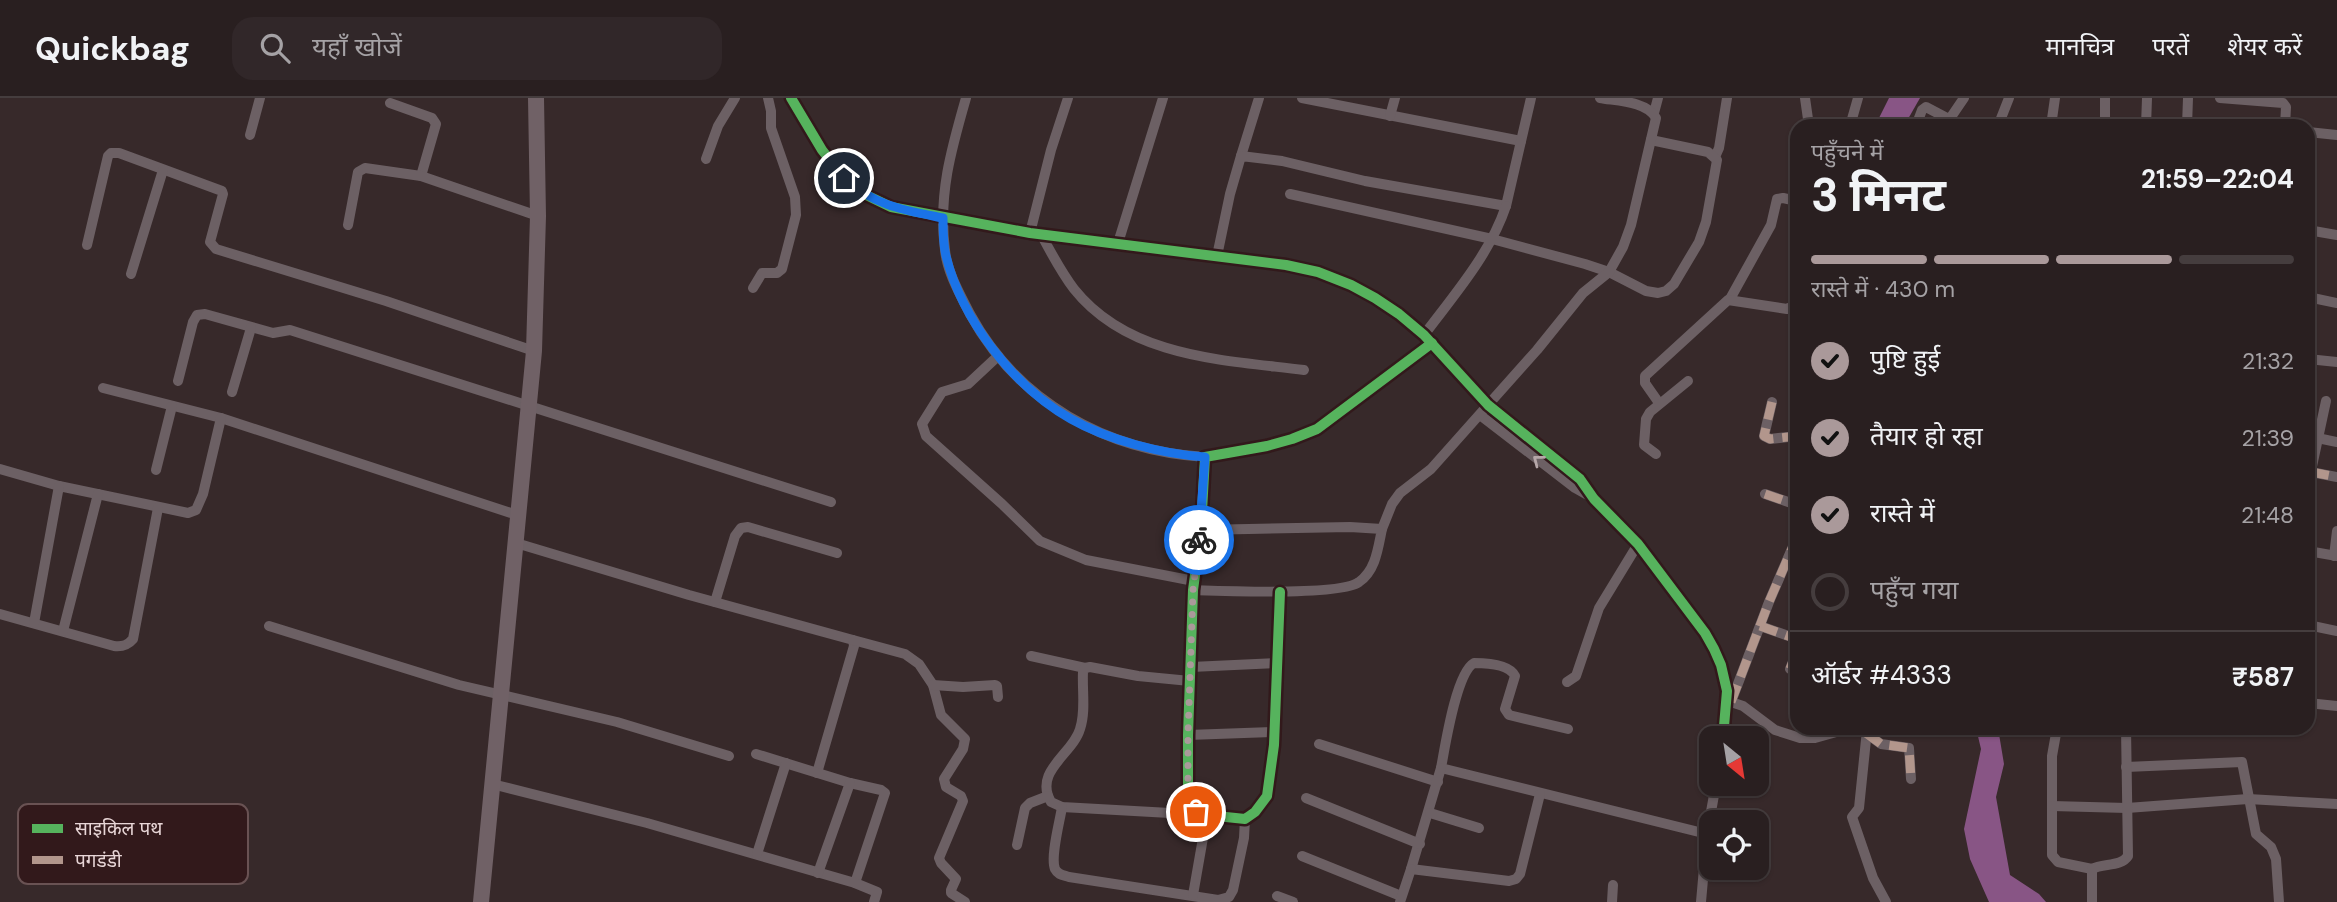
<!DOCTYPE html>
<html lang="hi">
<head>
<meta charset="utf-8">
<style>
	:root { --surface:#291f20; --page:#312729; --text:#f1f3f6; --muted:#a5a2a5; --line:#453d3e; --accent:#aa999a }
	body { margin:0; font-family:"DM Sans","Noto Sans Devanagari",sans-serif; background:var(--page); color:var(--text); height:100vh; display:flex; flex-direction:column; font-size:26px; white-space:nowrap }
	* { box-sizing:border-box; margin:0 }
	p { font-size:23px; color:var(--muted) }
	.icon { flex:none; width:38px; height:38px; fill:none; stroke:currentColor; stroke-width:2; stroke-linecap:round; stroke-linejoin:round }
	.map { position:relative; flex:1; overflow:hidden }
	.side { position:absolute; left:1790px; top:21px; width:525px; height:616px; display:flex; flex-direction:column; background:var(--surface); border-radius:21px; box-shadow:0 2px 5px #0004,0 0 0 2px var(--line) }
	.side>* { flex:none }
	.needle { width:46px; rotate:150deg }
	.buttons { position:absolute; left:1699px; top:628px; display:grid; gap:14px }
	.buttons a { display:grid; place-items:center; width:70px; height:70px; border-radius:14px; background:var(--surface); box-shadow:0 2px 5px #0004,0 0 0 2px var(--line); font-size:35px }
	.pin { position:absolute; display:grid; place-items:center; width:60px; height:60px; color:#fff; margin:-30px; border:4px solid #fff; border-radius:50%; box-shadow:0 2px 7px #0007 }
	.courier { position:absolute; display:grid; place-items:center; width:70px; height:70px; margin:-35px; border:5px solid #1a73e8; border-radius:50%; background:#fff; color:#222; box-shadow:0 2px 9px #0007 }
	.head em { font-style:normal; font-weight:700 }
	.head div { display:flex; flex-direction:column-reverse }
	.head { display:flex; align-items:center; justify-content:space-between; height:119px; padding:0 21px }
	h1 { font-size:46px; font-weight:700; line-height:52px }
	.bar { display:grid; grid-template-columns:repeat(4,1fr); gap:10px 7px; align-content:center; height:84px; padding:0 21px }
	.bar i { height:9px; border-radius:5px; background:var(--line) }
	.bar .current { background:var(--accent) }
	.bar p { grid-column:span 4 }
	.line { display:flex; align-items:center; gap:18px; padding:0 21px; border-top:2px solid var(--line) }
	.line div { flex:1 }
	ol { padding:0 21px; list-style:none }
	li { display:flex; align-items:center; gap:21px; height:77px }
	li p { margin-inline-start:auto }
	li .icon { padding:7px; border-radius:50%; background:var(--accent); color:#111; stroke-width:4 }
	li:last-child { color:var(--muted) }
	li i { width:38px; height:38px; border:4px solid var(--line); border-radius:50% }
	header { display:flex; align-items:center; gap:42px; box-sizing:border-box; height:98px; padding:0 35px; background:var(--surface); border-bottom:2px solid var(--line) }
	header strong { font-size:33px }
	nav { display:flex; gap:38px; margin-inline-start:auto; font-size:24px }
	.search { width:490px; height:63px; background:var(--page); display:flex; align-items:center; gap:18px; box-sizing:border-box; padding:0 24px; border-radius:21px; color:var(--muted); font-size:26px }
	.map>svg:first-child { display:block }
</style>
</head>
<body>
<header>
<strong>Quickbag</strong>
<div class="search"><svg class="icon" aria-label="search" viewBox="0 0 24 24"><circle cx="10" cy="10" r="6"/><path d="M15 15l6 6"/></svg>यहाँ खोजें</div>
<nav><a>मानचित्र</a><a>परतें</a><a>शेयर करें</a></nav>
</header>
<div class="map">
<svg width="2337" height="804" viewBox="0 0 2337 804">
	<rect width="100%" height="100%" fill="#37292a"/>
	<g fill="#885585">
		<polygon points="1889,0 1920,0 1904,28 1875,28"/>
		<polygon points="1976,630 1998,630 2004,666 1996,699 2010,777 2039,796 2046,804 1989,804 1970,761 1964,731 1981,651"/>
	</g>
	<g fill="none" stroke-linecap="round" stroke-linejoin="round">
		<g stroke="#6c6064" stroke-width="10">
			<polyline points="791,0 822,52 844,80 860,94 891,109 1030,135 1286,167 1318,174 1351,187 1375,200 1399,216 1424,237 1488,307 1580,381 1594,401 1638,446 1705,535 1714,551 1721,567 1727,593 1723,640"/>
			<path d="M966 0C951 52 938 97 945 152 947 174 960 196 970 216 1018 304 1106 353 1205 359"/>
			<polyline points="1302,0 1521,43"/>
			<polyline points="1805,0 1809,28"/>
			<polyline points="2220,0 2283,5 2286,9 2285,28"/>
			<polyline points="390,5 432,20 436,26 421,78"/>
			<polyline points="1654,15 1658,0"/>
			<polyline points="1390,18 1395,0"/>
			<polyline points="1949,22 1964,0"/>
			<polyline points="1850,28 1858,0"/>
			<polyline points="1916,28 1922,12 1926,9 1962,28"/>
			<polyline points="1998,28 2009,0"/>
			<polyline points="2051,28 2055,0"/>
			<polyline points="2105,28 2105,0"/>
			<polyline points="2146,28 2147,0"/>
			<polyline points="2187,28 2188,0"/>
			<polyline points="2308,34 2337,37"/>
			<polyline points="250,37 260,0"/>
			<polyline points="1241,58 1259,0"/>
			<polyline points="1715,59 1719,50 1727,0"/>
			<polyline points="706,61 718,28 735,0"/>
			<polyline points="2308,79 2311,80"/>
			<polyline points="1290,96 1492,141 1585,166 1609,174 1646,193 1658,195 1666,193 1674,186 1699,144 1706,124 1717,62 1708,54 1651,42"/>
			<polyline points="348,127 358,74 365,70 421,78 538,118"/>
			<polyline points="2308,132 2337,137"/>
			<polyline points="1030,135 1051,52 1068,0"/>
			<path d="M1041 136C1051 155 1061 174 1074 191 1129 260 1224 262 1304 272"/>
			<polyline points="1118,145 1163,0"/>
			<polyline points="87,147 108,58 111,55 119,55 222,93 223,96 210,144 216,151 386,203 534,253"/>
			<polyline points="1217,158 1230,96 1241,58 1282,63 1365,83 1506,108 1531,0"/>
			<polyline points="131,176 163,72"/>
			<polyline points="753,190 762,175 777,175 782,171 796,117 795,99 771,30 771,13 768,0"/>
			<polyline points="2308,199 2337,205"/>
			<polyline points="1730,201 1771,127 1777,101 1783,100 1797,103"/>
			<path d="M1424 237C1454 197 1490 156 1506 108"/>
			<polyline points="998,258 968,286 942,294 922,326 926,338 1002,406 1040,443 1086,462 1194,483"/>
			<polyline points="2308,261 2337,264"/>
			<polyline points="178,283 193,224 197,217 205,216 273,235 290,232 831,404"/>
			<polyline points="103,290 221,320 517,417"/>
			<polyline points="232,294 251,230"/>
			<polyline points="1772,304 1764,338 1770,341 1797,338"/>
			<polyline points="1659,305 1645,285 1645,278 1728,202 1787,211 1793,208 1797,195"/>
			<polyline points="1480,317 1575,390 1591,399"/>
			<polyline points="2308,338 2337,344"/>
			<polyline points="1656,356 1644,347 1646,321 1650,314 1688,283"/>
			<polyline points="0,371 59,388 188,415 196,412 203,396 221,320"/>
			<polyline points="156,372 172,308"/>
			<polyline points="2311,374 2337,379"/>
			<polyline points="2308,387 2326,303"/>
			<polyline points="1765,396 1797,407"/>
			<path d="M1382 431 1392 406 1400 395 1431 371 1537 252 1583 195 1609 174 1623 149 1631 127 1656 20C1647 3 1616 3 1600 0"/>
			<polyline points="516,445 689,497 853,542 854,548 817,675"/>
			<polyline points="2308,453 2337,458"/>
			<polyline points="2334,458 2337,433"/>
			<path d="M1193 492C1222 493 1341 498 1359 484 1376 472 1378 450 1382 431L1350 429 1201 432"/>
			<polyline points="1280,494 1274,647 1267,698 1255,714 1245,721 1207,717 1191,712 1188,708 1188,637 1193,492 1201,432 1205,359 1267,348 1292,341 1317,331 1432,245"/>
			<polyline points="715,504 735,438 741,430 748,429 837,455"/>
			<path d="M0 516 114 548C123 549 128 547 133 541L158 410"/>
			<polyline points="34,525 59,388"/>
			<polyline points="2308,527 2337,533"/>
			<polyline points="269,528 459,587 617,624 729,658"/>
			<polyline points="1760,528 1797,541"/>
			<polyline points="63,533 98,396"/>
			<polyline points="853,542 905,556 919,566 933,587 941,617 965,641 963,651 944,681 946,689 961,698 963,703 939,760 941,765 956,781 951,792 951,795 965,804"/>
			<polyline points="1031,558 1085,570"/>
			<polyline points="1191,569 1278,565"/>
			<polyline points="1790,571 1797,553"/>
			<polyline points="1567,584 1576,578 1599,510 1638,446"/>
			<polyline points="933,587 963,589 995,587 997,588 998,599"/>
			<polyline points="1728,603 1743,608 1775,632 1800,640 1815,640 1840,633 1871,630"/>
			<polyline points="1731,604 1769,504 1797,439"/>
			<polyline points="2308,605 2337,608"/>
			<polyline points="2057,630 2052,658 2052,757 2058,764 2092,771"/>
			<path d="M1568 631 1509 617 1505 611 1515 578C1509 566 1487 565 1474 565 1456 575 1445 649 1441 670L1707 736"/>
			<polyline points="1867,632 1859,710 1852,719 1873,780 1886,804"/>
			<polyline points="1866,635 1881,646 1909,650 1911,681"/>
			<polyline points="1188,637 1274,634"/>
			<polyline points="1319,646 1438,684"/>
			<polyline points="756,656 850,685 881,692 885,695 855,785"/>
			<polyline points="2126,669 2242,664 2256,736 2271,749 2276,761 2279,804"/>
			<polyline points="1441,670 1411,771 1509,783 1516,781 1520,776 1540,696"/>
			<polyline points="492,686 647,725 855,785 877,794 874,804"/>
			<polyline points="1306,700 1420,746"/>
			<path d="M1188 708 1176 715H1170L1062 709 1051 704C1033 673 1073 656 1080 631 1086 614 1082 592 1083 574L1085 570 1090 569 1138 578 1190 583"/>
			<polyline points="2052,708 2127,710 2248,701 2337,706"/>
			<path d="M1062 709C1060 723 1050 759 1055 771 1058 777 1063 777 1069 779L1218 802 1229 799 1233 792 1244 740 1245 721"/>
			<polyline points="1430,715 1479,730"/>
			<polyline points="1017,747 1025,710 1030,705 1048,698"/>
			<polyline points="757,756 786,665"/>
			<polyline points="1302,758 1401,798"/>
			<polyline points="818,775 850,685"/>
			<polyline points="1193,797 1207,717"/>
			<polyline points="1277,798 1293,804"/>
			<polyline points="1400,804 1411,771"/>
			<polyline points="1612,804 1613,787"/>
			<polyline points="1701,804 1707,736 1716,686"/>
			<path d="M2092 804V771C2103 765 2121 769 2128 758L2126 630"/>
		</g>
		<polyline stroke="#706166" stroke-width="16" points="481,804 534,253 538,118 536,0"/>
		<g stroke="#b2968c" stroke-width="9" stroke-dasharray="18 9" stroke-linecap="butt">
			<polyline points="1772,304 1764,338 1770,341 1797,338"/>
			<polyline points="2311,374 2337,379"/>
			<polyline points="1765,396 1797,407"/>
			<polyline points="1760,528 1797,541"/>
			<polyline points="1790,571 1797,553"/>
			<polyline points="1731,604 1769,504 1797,439"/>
			<polyline points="1866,635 1881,646 1909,650 1911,681"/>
		</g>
		<defs>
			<g id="cycleway">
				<polyline points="791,0 822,52 844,80 860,94 891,109 1030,135 1286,167 1318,174 1351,187 1375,200 1399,216 1424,237 1488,307 1580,381 1594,401 1638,446 1705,535 1714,551 1721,567 1727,593 1723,640"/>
				<polyline points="1280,494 1274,647 1267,698 1255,714 1245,721 1207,717 1191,712 1188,708 1188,637 1193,492 1201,432 1205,359 1267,348 1292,341 1317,331 1432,245"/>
			</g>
		</defs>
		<use href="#cycleway" stroke="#32191b" stroke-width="15"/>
		<use href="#cycleway" stroke="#56b35d" stroke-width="10"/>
	</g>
	<defs><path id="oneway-chevron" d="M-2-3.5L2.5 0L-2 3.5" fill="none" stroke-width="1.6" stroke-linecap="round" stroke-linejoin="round" transform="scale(1.75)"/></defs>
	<use stroke="#b6a7a9" href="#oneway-chevron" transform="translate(1538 362) rotate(-142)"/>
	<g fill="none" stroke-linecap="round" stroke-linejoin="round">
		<polyline stroke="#aa999a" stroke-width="7" stroke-dasharray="0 12.6" points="1196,714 1188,708 1188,637 1193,492 1199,442"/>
		<path stroke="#1a73e8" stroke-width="9" d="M844 80C875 108 903 112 943 120 943 133 943 146 946 158 962 222 1014 289 1071 321 1108 342 1162 356 1205 359L1199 442"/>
	</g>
	<rect x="18" y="706" width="230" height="80" rx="10" fill="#32191b" stroke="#695253" stroke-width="2"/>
	<rect x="32" y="726" width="31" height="9" fill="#56b35d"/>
	<rect x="32" y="758" width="31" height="8" fill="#b2968c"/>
	<g font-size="19" fill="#e8d6d7">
		<text x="75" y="737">साइकिल पथ</text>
		<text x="75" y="769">पगडंडी</text>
	</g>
</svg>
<div class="buttons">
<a><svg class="needle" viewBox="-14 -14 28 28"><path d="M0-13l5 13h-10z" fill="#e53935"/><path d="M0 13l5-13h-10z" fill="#a5a2a5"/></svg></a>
<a><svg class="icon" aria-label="locate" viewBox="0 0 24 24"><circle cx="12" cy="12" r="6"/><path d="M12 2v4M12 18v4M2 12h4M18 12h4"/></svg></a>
</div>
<div class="pin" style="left:1196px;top:714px;background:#ea580c"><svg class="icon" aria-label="bag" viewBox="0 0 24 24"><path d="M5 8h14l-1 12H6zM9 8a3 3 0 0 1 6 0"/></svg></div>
<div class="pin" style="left:844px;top:80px;background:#1f2937"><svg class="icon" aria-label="home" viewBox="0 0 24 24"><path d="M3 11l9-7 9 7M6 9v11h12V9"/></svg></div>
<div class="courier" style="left:1199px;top:442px"><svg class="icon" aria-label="bike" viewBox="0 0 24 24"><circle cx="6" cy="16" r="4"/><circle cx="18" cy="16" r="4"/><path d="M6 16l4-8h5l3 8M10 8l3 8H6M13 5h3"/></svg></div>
<section class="side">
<div class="head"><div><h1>3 मिनट</h1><p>पहुँचने में</p></div><em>21:59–22:04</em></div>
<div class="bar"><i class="current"></i><i class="current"></i><i class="current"></i><i></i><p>रास्ते में · 430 m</p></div>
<ol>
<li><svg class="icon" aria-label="check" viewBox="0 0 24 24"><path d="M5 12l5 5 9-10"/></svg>पुष्टि हुई<p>21:32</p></li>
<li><svg class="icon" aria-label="check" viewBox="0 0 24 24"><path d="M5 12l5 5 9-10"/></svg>तैयार हो रहा<p>21:39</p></li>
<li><svg class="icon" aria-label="check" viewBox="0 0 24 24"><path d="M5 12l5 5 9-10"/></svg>रास्ते में<p>21:48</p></li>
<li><i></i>पहुँच गया</li>
</ol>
<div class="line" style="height:91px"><div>ऑर्डर #4333</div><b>₹587</b></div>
</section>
</div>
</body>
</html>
